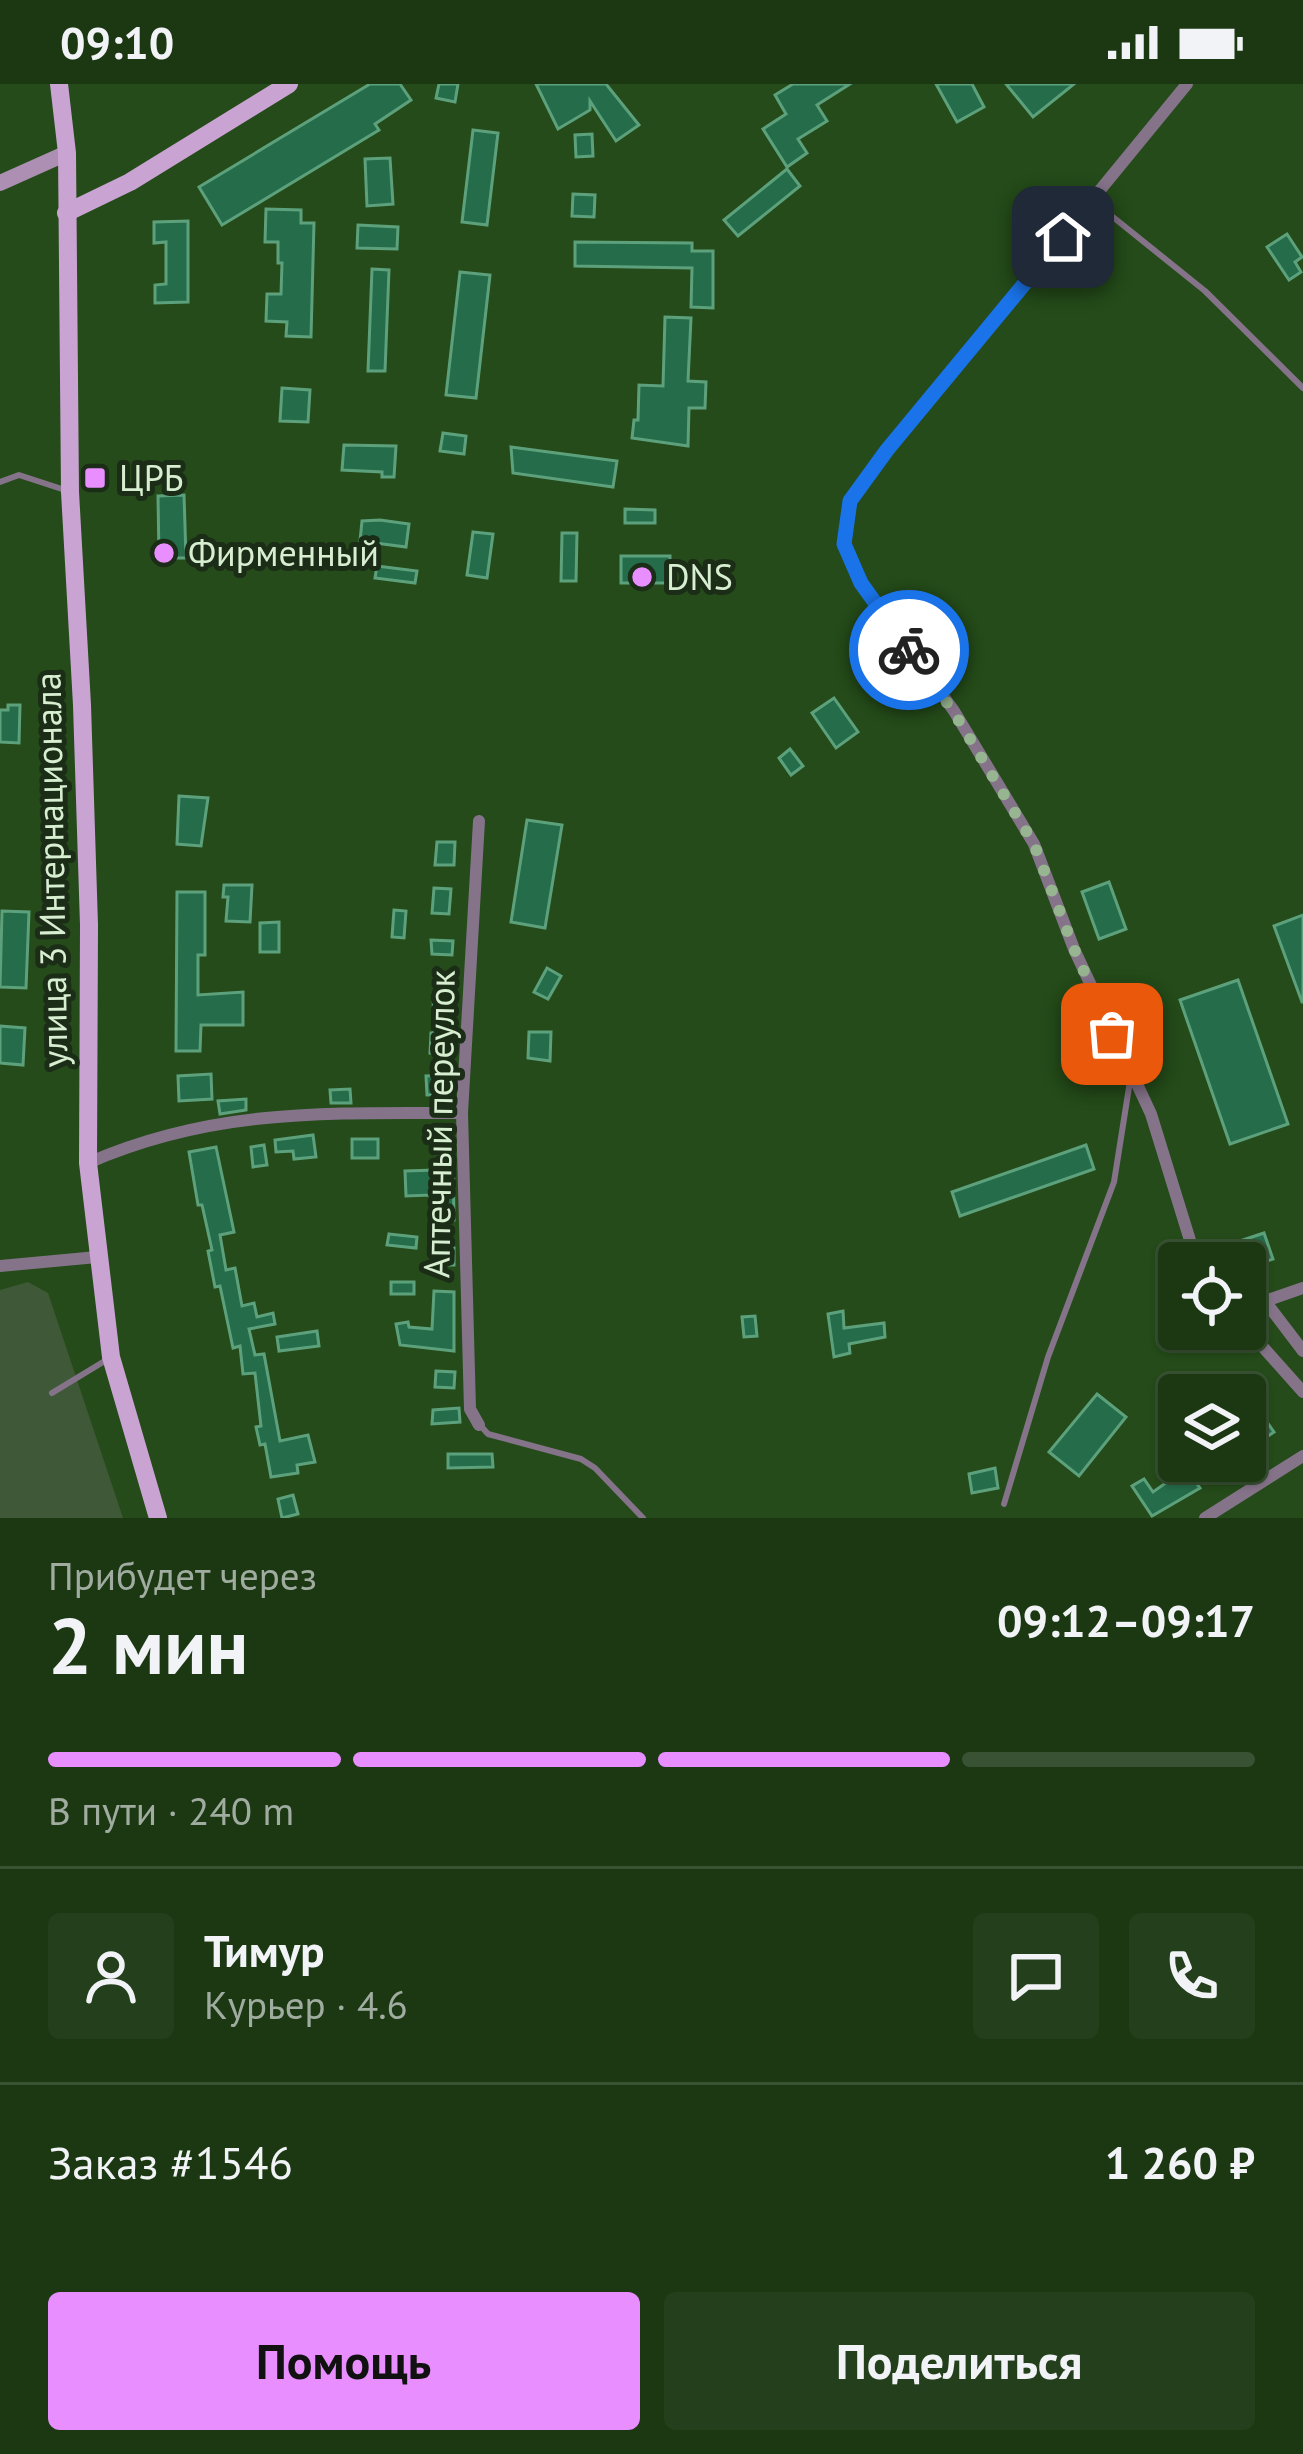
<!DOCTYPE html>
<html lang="ru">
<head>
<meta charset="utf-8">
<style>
	:root { --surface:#1b3813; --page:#243f1c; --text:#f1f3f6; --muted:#a0aca0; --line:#395233; --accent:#e88eff }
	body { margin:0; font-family:"PT Sans",sans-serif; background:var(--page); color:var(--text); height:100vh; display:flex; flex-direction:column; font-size:45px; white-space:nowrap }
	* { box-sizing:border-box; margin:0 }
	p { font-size:39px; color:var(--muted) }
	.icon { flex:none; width:66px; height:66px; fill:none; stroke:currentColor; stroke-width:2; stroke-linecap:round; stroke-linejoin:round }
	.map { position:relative; height:1434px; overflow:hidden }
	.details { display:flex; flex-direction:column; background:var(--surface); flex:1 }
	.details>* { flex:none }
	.tools { position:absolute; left:1158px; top:1158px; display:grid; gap:24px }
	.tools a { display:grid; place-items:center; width:108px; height:108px; border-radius:12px; background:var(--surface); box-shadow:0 3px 9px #0004,0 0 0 3px var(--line); font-size:60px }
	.pin { position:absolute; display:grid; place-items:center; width:102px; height:102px; color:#fff; margin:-51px; border-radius:24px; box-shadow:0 6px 18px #0006 }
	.courier { position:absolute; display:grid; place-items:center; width:120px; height:120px; margin:-60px; border:9px solid #1a73e8; border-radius:50%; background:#fff; color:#222; box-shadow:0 3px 15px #0007 }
	.headline em { font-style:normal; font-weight:800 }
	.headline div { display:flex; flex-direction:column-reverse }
	.headline { display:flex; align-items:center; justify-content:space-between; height:204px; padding:0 48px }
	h1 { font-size:78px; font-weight:800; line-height:90px }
	.bar { display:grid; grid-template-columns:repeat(4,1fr); gap:18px 12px; align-content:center; height:144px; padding:0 48px }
	.bar i { height:15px; border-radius:9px; background:var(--line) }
	.bar .active { background:var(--accent) }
	.bar p { grid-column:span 4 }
	.line { display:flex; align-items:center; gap:30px; padding:0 48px; border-top:3px solid var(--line) }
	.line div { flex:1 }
	.round { display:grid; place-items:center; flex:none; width:126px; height:126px; border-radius:12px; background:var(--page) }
	.button { display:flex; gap:24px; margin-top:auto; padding:24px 48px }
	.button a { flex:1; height:138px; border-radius:12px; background:var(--accent); color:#111; font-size:48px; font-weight:800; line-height:138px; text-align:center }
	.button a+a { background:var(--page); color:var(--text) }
	.status { display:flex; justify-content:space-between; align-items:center; height:84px; padding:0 60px; background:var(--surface); direction:ltr }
	.status svg { height:33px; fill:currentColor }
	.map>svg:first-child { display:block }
</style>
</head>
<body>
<div class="status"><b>09:10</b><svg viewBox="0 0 49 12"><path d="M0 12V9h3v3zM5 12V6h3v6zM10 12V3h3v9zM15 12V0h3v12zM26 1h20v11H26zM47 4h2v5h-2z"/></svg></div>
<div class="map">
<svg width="1303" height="1434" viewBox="0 0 1303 1434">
	<rect width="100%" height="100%" fill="#244b19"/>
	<polygon fill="#3f5938" points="28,1198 48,1209 123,1434 0,1434 0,1206"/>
	<g fill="#256c4a" stroke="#5da17c" stroke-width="3">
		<polygon points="370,0 400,0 411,16 375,40 379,46 222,141 199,103"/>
		<polygon points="439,0 458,0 455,18 436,14"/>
		<polygon points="536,0 606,0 639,41 616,57 590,17 590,26 558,45"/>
		<polygon points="793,0 850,0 817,21 827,37 798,55 807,69 787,83 763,45 786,30 775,11"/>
		<polygon points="936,0 972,0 984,23 957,38"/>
		<polygon points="1006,0 1074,0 1033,33"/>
		<polygon points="473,46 498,49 487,141 462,138"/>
		<polygon points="592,50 593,72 576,73 575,51"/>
		<polygon points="390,74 393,120 367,122 365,75"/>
		<polygon points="787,85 800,102 738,152 724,136"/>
		<polygon points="573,110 595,111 594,133 572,132"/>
		<polygon points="266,125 301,126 301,139 314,139 311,253 286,252 287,238 266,237 267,210 281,210 282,179 278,179 278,158 265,158"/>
		<polygon points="188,137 188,218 155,219 155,201 166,200 166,158 154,159 154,138"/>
		<polygon points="358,141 398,143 397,165 357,164"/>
		<polygon points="1287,150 1302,173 1295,178 1301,188 1289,196 1267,163"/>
		<polygon points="575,158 692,159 692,167 713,167 713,224 691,223 692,184 575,182"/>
		<polygon points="372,185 389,186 385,287 368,287"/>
		<polygon points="460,188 490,191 476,314 446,311"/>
		<polygon points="665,233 691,234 688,297 706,298 705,324 689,324 688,362 632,354 634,336 638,336 639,301 663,302"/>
		<polygon points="282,304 310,306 308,338 280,337"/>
		<polygon points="443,349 466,352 464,370 440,367"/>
		<polygon points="344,361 396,362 394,393 382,393 382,388 342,386"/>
		<polygon points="511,363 617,377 613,403 513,389"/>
		<polygon points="184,411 186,474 159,474 158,412"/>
		<polygon points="625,425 655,426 655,439 625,439"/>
		<polygon points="380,436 409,440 406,463 360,457 362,437"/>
		<polygon points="473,448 493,450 487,494 467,491"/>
		<polygon points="562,449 577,449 576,497 561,497"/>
		<rect x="621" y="472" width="49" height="27"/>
		<polygon points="377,482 417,487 415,499 375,494"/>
		<polygon points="834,614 858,648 836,664 812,629"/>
		<polygon points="8,621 20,621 19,659 0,658 0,626 8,626"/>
		<polygon points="790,665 803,682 791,691 779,674"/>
		<polygon points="179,712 208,714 201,762 177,760"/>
		<polygon points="527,736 562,741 545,844 511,838"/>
		<polygon points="437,758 455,758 454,781 435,781"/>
		<polygon points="1109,798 1126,845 1099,855 1082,808"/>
		<polygon points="224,801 252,801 250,838 226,837 228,813 223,813"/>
		<polygon points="434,804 451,805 449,830 432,829"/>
		<polygon points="177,808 205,808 205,871 198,871 198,911 243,908 243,941 201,941 200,967 176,967"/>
		<polygon points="394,826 406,827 404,854 392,853"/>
		<polygon points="2,827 29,828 26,904 0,903"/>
		<polygon points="1303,831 1303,918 1302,918 1274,842"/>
		<polygon points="279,838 279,868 260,868 260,839"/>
		<polygon points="431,856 453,857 452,871 432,870"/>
		<polygon points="547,884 561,892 548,915 534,908"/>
		<polygon points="1238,896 1288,1040 1230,1060 1180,916"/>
		<polygon points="452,909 451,970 430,969 431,949 434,949 433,910"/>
		<polygon points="0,942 25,944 23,981 0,979"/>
		<polygon points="529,948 551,948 550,977 528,974"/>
		<polygon points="211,990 212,1015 179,1017 178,992"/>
		<polygon points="450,991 451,1010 427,1011 426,992"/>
		<polygon points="350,1005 351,1019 331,1019 330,1006"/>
		<polygon points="246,1015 246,1026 220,1030 218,1017"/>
		<polygon points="313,1051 316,1073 294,1075 293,1067 276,1068 275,1056"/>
		<rect x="352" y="1055" width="26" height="19"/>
		<polygon points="264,1061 267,1081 253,1083 251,1063"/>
		<polygon points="1086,1061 1094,1085 960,1132 952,1108"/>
		<polygon points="216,1063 234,1148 220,1151 226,1186 235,1184 242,1222 254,1219 257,1233 273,1229 275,1240 249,1245 255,1271 264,1270 280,1357 308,1351 315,1378 297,1381 298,1389 271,1393 265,1360 260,1361 256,1343 261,1342 255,1289 243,1290 240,1262 233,1264 220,1202 215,1203 208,1167 212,1166 202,1121 198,1121 189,1068"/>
		<polygon points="437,1072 453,1073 454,1136 431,1136 431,1111 406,1112 405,1087 436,1086"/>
		<polygon points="1264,1149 1273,1175 1245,1184 1234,1159"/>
		<polygon points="389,1150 417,1153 416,1164 387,1161"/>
		<rect x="433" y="1164" width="21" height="17"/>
		<rect x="391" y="1198" width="23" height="12"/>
		<polygon points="434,1207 454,1208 454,1267 400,1261 396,1240 408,1238 409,1243 432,1245"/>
		<polygon points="843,1227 844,1244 884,1239 885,1253 849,1260 850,1269 834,1273 828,1230"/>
		<polygon points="755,1232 757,1252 744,1253 742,1233"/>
		<polygon points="317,1247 319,1262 279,1267 277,1253"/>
		<polygon points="436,1287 455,1288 454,1304 435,1303"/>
		<polygon points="1097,1310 1126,1333 1079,1392 1049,1368"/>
		<polygon points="459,1324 460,1338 432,1340 433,1326"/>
		<polygon points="1257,1324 1274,1348 1262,1356 1259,1351 1245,1360 1245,1332"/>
		<polygon points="448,1370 492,1370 493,1383 448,1384"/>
		<polygon points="1197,1377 1229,1377 1197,1400 1200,1404 1152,1432 1132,1402 1144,1395 1153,1408"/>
		<polygon points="995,1384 998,1404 972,1409 969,1390"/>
		<polygon points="293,1411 298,1430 282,1434 278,1415"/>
	</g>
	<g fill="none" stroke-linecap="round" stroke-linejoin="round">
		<g stroke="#85738a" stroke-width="6">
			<polyline points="1093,117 1205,207 1303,304"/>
			<polyline points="0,398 19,391 65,406"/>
			<polyline points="52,1309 108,1275"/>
			<polyline points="480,1341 488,1350 581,1375 595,1384 643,1434"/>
			<polyline points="1004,1420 1048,1273 1114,1098 1130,997"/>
		</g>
		<g stroke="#85738a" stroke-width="12">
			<polyline points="1187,0 887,366 851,417 844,460 861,499 954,627 1034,760 1074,865 1151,1030 1197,1179"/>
			<polyline points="479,737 462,1029 470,1325 479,1341"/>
			<path d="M88 1079C213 1024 329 1029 462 1029"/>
			<polyline points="0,1182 97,1173"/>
			<polyline points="1245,1217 1265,1217 1303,1204"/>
			<polyline points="1265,1217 1303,1267"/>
			<polyline points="1245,1243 1303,1308"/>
			<polyline points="1205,1434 1303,1372"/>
		</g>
		<polyline stroke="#ac8fb3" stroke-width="16" points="0,99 67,69"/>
		<g stroke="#c9a4d2" stroke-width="18">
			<polyline points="59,0 67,69 70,408 82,621 89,841 88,1079 111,1273 158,1434"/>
			<polyline points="66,129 130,98 289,0"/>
		</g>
	</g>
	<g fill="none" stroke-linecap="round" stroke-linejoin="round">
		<polyline stroke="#98b591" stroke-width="12" stroke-dasharray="0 21.6" points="909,566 953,627 1034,760 1074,865 1112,950"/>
		<polyline stroke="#1a73e8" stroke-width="15" points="909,566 861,499 844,460 850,417 887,366 1063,153"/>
	</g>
	<g fill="#e88eff" stroke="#1b2c17" stroke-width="4.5">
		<rect x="83" y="382" width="24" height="24" rx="6"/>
		<circle cx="164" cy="469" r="12"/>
		<circle cx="642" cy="493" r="12"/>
	</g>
	<g text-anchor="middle" stroke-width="10" stroke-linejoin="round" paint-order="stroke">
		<g font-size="36" fill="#d7eed1" stroke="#1b2c17" text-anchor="start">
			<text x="119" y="407">ЦРБ</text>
			<text x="188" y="482">Фирменный</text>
			<text x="666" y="506">DNS</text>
		</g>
		<g font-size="36" fill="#d7eed1" stroke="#1b2c17">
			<text transform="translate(51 786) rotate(-91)" y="13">улица 3 Интернационала</text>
			<text transform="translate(439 1040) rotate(-89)" y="13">Аптечный переулок</text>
		</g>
	</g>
</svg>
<div class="tools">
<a><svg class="icon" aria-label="locate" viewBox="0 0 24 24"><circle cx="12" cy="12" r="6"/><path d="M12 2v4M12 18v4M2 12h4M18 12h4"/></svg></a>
<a><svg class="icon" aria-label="layers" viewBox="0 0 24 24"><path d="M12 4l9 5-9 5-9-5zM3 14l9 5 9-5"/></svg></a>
</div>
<div class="pin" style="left:1112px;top:950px;background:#ea580c"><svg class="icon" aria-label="bag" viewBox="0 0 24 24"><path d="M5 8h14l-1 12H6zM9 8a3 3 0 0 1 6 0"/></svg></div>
<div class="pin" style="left:1063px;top:153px;background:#1f2937"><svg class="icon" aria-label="home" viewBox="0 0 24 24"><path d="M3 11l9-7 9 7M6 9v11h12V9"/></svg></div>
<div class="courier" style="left:909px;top:566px"><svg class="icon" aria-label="bike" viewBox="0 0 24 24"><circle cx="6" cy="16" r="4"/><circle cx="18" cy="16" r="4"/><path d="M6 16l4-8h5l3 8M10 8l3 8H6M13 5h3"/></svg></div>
</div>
<section class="details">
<div class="headline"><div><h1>2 мин</h1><p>Прибудет через</p></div><em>09:12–09:17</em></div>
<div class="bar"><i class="active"></i><i class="active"></i><i class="active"></i><i></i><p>В пути · 240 m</p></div>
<div class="line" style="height:216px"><a class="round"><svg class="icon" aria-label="person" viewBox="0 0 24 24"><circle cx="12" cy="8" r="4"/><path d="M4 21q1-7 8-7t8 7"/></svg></a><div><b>Тимур</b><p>Курьер · 4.6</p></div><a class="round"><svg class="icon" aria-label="chat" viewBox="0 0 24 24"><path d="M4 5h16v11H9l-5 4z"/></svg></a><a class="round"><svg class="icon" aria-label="phone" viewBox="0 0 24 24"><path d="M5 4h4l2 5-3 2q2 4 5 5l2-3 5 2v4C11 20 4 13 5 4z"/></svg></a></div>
<div class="line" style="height:156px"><div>Заказ #1546</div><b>1 260 ₽</b></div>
<div class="button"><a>Помощь</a><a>Поделиться</a></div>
</section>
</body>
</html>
